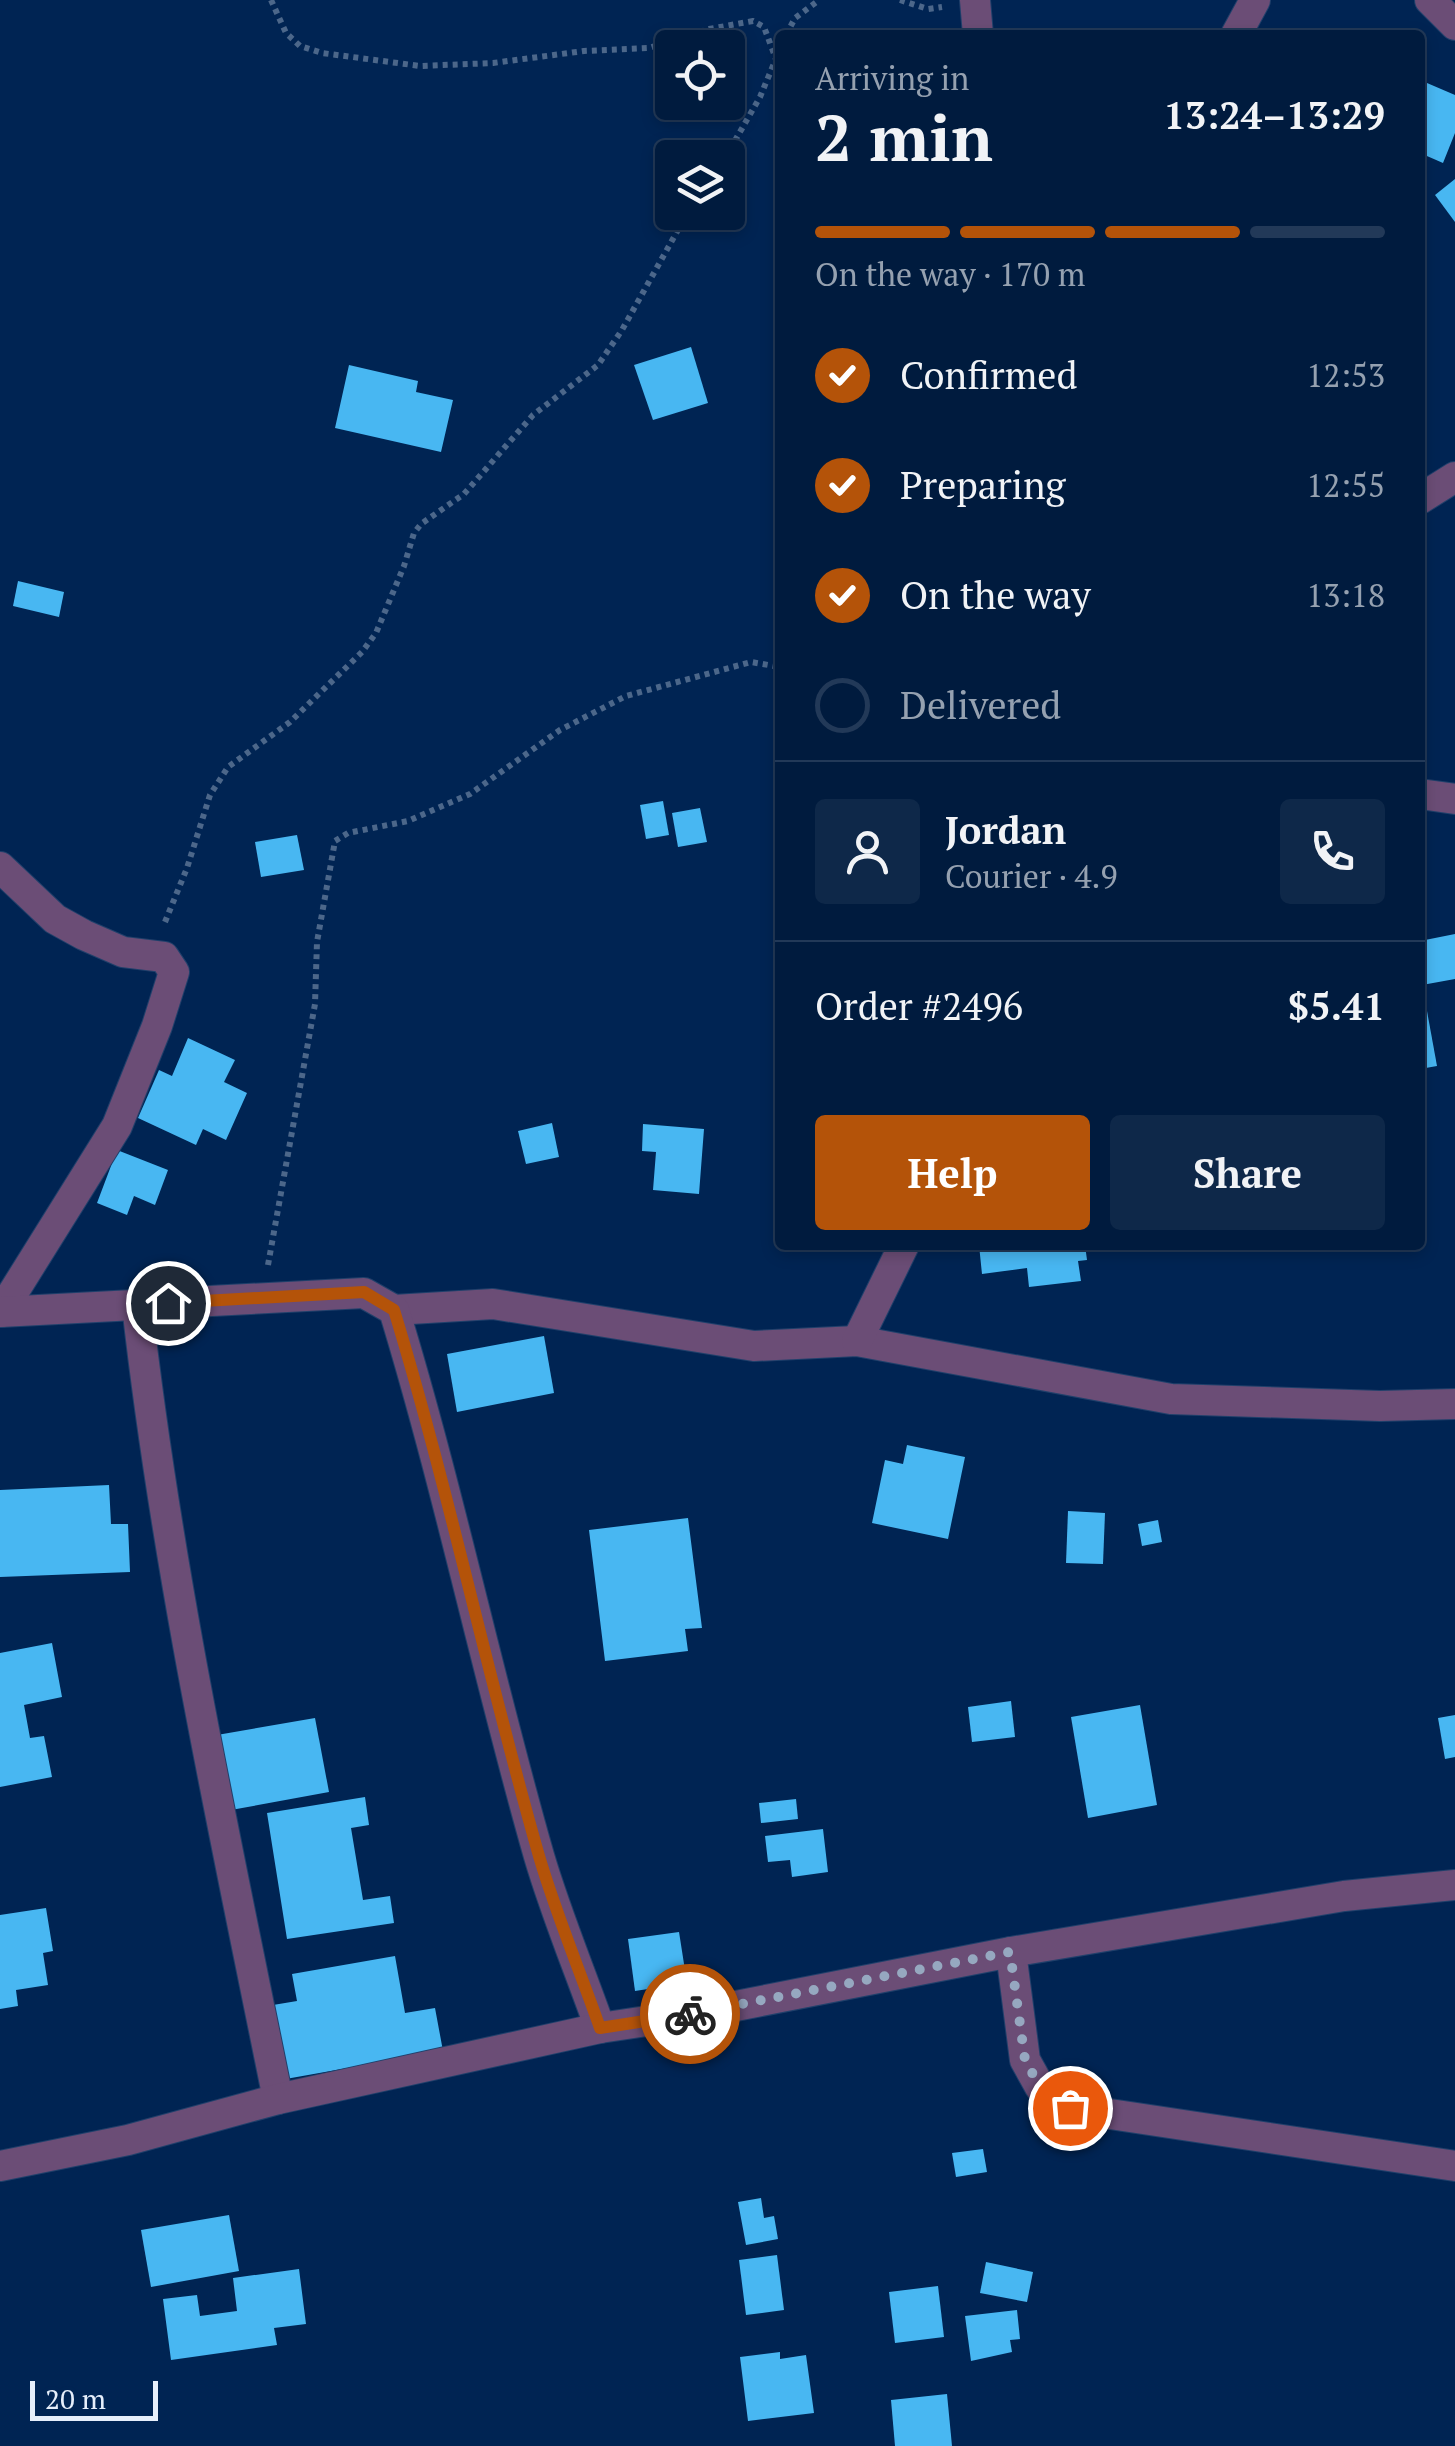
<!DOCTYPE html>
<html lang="en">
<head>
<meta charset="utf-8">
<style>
	:root { --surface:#001b3e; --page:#0e2849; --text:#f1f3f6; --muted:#95a1b0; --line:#223958; --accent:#b45309 }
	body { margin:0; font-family:"PT Serif",serif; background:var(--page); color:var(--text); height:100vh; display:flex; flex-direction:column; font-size:38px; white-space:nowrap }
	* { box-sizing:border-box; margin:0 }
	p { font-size:32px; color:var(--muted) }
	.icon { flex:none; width:55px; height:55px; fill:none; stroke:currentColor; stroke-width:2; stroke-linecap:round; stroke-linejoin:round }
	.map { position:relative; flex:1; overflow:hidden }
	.details { position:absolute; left:775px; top:30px; width:650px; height:1220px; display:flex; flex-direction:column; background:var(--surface); border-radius:10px; box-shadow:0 5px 15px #0003,0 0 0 2px var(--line) }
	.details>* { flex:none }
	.tools { position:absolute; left:655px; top:30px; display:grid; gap:20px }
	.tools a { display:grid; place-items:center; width:90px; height:90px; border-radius:10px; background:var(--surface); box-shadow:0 5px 15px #0003,0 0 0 2px var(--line); font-size:50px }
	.scale { position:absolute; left:30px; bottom:25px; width:128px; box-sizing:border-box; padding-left:10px; border:5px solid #e6effb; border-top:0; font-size:28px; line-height:35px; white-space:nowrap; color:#e6effb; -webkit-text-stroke:8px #002453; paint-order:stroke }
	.pin { position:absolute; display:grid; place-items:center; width:85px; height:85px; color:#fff; margin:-42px; border:5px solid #fff; border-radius:50%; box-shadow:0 2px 10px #0007 }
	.courier { position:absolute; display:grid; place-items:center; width:100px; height:100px; margin:-50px; border:8px solid #b45309; border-radius:50%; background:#fff; color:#222; box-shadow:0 2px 12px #0007 }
	.summary em { font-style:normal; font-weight:800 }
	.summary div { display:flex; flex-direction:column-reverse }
	.summary { display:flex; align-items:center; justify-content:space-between; height:170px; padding:0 40px }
	h1 { font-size:65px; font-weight:800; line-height:75px }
	.bar { display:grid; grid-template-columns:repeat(4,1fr); gap:15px 10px; align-content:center; height:120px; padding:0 40px }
	.bar i { height:12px; border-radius:8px; background:var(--line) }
	.bar .active { background:var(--accent) }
	.bar p { grid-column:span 4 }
	.line { display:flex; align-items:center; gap:25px; padding:0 40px; border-top:2px solid var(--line) }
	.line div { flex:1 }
	.round { display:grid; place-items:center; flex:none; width:105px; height:105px; border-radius:10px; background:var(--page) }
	ol { padding:0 40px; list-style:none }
	li { display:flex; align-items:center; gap:30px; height:110px }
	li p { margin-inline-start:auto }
	li .icon { padding:10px; border-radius:50%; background:var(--accent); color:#fff; stroke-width:4 }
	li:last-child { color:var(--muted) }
	li i { width:55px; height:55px; border:5px solid var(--line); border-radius:50% }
	.action { display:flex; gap:20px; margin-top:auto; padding:20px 40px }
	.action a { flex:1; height:115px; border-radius:10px; background:var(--accent); color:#fff; font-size:40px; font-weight:800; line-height:115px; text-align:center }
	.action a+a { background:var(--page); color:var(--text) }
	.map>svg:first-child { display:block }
</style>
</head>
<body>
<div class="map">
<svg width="1455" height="2446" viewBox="0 0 1455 2446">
	<rect width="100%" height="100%" fill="#002453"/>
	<g fill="#48b7f2">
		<polygon points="1420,80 1455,95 1455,133 1443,163 1420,153"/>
		<polygon points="1455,179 1455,222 1435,195"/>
		<polygon points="691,347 708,403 653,420 634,365"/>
		<polygon points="349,365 418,381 416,392 453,400 441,452 335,428"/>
		<polygon points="18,581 64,592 59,617 13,606"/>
		<polygon points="663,801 669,835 646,839 640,805"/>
		<polygon points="700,808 707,842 678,847 672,813"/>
		<polygon points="297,835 304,870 261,877 255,842"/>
		<polygon points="1455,934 1455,979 1422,985 1420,941"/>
		<polygon points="1427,1011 1437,1066 1420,1069 1420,1012"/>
		<polygon points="188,1038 235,1060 224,1082 247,1093 226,1140 203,1129 196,1145 138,1118 159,1070 172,1076"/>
		<polygon points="552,1123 559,1157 526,1164 518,1131"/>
		<polygon points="643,1124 704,1129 699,1194 653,1190 656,1152 642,1151"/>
		<polygon points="117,1150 168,1170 155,1205 134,1196 127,1215 97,1203"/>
		<polygon points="979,1245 1085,1245 1087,1260 1078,1261 1081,1281 1029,1287 1027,1268 982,1274"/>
		<polygon points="544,1336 554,1393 457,1412 447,1354"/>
		<polygon points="907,1445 965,1457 948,1539 872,1523 885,1460 903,1464"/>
		<polygon points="109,1485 111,1524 128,1524 130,1572 0,1577 0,1490"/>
		<polygon points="1068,1511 1105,1513 1103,1564 1066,1563"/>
		<polygon points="688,1518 702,1628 685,1629 688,1651 605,1661 589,1530"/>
		<polygon points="1158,1520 1162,1542 1142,1546 1138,1524"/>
		<polygon points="52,1643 62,1697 24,1705 30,1738 44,1736 52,1777 0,1787 0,1653"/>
		<polygon points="1011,1701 1015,1737 972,1742 968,1707"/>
		<polygon points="1140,1705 1157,1805 1088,1818 1071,1717"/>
		<polygon points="1455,1715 1455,1757 1445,1759 1438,1718"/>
		<polygon points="315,1718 329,1792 231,1810 217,1735"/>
		<polygon points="365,1797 369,1825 351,1828 363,1900 390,1896 394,1923 287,1939 267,1813"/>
		<polygon points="796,1799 798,1819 761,1823 759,1803"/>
		<polygon points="823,1829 828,1872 792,1877 790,1860 768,1862 765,1836"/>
		<polygon points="46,1908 53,1951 43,1953 48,1985 16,1990 18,2006 0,2009 0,1915"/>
		<polygon points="679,1932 687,1983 635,1991 628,1939"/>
		<polygon points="395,1956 405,2013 435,2008 443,2051 280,2080 267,2006 297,2001 292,1974"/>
		<polygon points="983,2149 987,2172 956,2177 952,2153"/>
		<polygon points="761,2198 764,2218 774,2216 778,2239 746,2245 738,2202"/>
		<polygon points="229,2215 239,2271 151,2287 141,2230"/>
		<polygon points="777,2255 784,2310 746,2315 739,2260"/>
		<polygon points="986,2262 1033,2272 1027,2302 980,2293"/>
		<polygon points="299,2269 306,2324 274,2328 277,2345 171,2360 163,2299 197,2295 200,2316 237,2311 233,2278"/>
		<polygon points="938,2286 944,2337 895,2343 889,2292"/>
		<polygon points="1017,2310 1020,2339 1010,2340 1012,2352 971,2361 965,2316"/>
		<polygon points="780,2352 780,2359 806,2355 814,2413 748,2421 740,2357"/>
		<polygon points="947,2394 952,2446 895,2446 891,2400"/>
	</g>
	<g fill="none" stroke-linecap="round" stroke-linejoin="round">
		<defs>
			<g id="minor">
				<polyline points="975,0 978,35"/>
				<polyline points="1430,0 1455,25"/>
				<polyline points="1236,35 1255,0"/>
				<polyline points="1420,499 1455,477"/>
				<polyline points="1420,794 1455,799"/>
				<polyline points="0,867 55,919 84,935 123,952 164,957 174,972 157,1026 117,1126 1,1312"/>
				<path d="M137 1305C167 1572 225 1836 278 2099"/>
				<polyline points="394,1310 493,1304 754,1346 857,1341 1171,1399 1380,1406 1455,1404"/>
				<path d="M0 1312 364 1293 394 1310C449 1490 487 1675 539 1856 556 1914 580 1971 600 2028"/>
				<polyline points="857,1341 904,1245"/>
				<polyline points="1011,1952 1025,2060 1040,2087 1070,2108 1455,2166"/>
				<polyline points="0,2166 128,2140 278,2099 600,2028 700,2013 1011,1952 1344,1896 1455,1885"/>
			</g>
		</defs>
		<use href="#minor" stroke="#20406b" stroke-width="32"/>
		<g stroke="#4c678a" stroke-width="6" stroke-dasharray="5 5" stroke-linecap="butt">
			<polyline points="271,0 286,33 300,46 322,53 420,66 493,63 584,51 649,48 709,29 753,21 764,27 776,59"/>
			<polyline points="900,0 928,9 942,7"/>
			<polyline points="786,35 795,18 819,0"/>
			<polyline points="725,158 760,97 780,49"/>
			<polyline points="165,922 187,868 210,795 228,767 290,722 362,652 376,633 404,566 414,533 421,524 464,494 533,415 598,365 622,330 688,212"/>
			<polyline points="268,1265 315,1004 317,942 335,841 348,833 408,821 470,794 560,730 626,696 751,662 780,667"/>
		</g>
		<use href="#minor" stroke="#6b4d76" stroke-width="30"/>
	</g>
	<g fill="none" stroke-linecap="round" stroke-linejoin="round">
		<polyline stroke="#96a8c0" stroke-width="10" stroke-dasharray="0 18" points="690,2014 1010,1952 1025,2060 1040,2087 1070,2108"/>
		<path stroke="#b45309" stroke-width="12" d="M168 1303 364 1292 394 1310C449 1490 487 1675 539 1856 556 1914 580 1971 600 2028L690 2014"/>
	</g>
</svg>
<div class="tools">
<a><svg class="icon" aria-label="locate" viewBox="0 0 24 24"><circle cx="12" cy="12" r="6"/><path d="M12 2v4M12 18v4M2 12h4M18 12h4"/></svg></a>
<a><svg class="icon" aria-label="layers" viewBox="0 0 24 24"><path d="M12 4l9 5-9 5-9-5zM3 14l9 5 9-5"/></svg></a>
</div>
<div class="scale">20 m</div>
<div class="pin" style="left:1070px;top:2108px;background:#ea580c"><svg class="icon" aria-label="bag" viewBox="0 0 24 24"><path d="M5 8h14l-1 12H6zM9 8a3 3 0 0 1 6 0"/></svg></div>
<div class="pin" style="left:168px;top:1303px;background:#1f2937"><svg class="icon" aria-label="home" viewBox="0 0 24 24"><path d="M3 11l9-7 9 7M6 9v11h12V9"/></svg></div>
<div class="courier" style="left:690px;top:2014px"><svg class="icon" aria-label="bike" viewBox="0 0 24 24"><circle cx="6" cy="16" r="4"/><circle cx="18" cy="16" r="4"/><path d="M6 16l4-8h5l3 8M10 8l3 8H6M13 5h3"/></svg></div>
<section class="details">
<div class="summary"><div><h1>2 min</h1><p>Arriving in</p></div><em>13:24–13:29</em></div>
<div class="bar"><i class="active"></i><i class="active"></i><i class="active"></i><i></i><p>On the way · 170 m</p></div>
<ol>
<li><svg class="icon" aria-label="check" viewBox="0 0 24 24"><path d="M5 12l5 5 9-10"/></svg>Confirmed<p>12:53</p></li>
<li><svg class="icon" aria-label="check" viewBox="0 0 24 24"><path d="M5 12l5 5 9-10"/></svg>Preparing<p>12:55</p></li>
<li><svg class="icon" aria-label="check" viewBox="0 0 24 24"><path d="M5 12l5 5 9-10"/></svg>On the way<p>13:18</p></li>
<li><i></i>Delivered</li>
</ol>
<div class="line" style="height:180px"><a class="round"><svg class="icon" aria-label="person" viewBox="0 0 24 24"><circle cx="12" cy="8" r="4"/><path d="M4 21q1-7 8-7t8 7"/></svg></a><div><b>Jordan</b><p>Courier · 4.9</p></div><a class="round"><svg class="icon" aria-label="phone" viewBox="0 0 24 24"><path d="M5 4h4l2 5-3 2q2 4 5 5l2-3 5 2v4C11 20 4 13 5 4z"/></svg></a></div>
<div class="line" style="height:130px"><div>Order #2496</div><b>$5.41</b></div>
<div class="action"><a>Help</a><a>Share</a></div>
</section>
</div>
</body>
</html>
